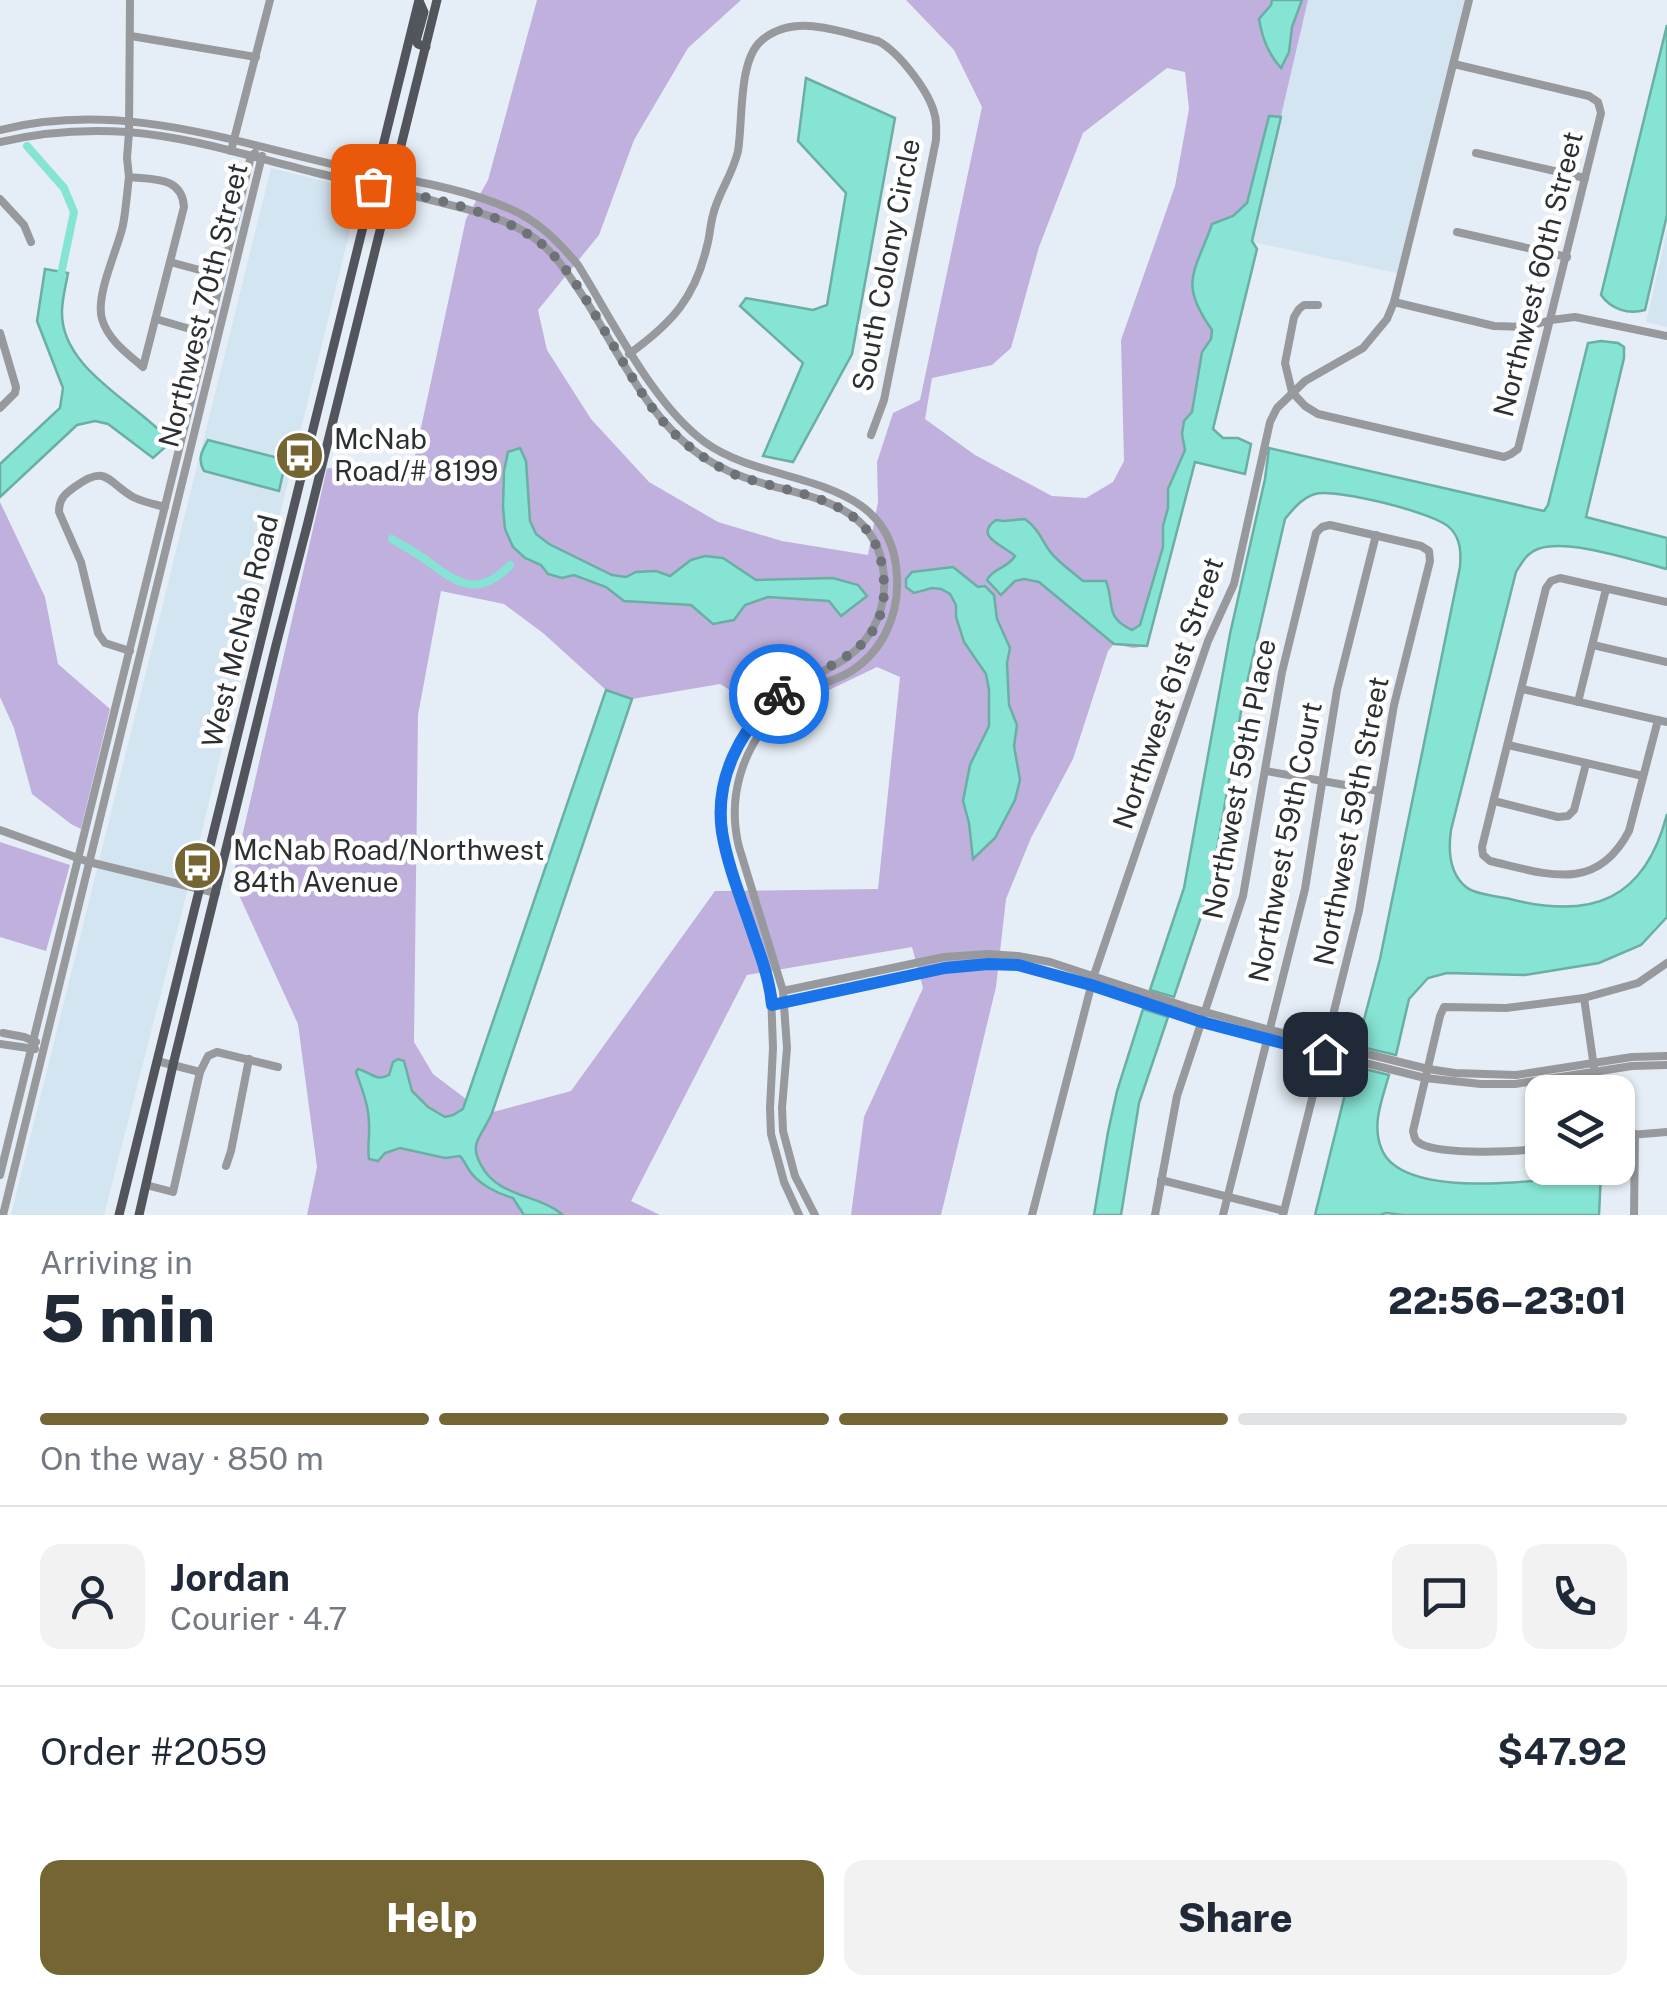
<!DOCTYPE html>
<html lang="en">
<head>
<meta charset="utf-8">
<style>
	:root { --surface:#fff; --page:#f2f2f3; --text:#1f2937; --muted:#747a83; --line:#e0e1e3; --accent:#756533 }
	body { margin:0; font-family:"Public Sans",sans-serif; background:var(--page); color:var(--text); height:100vh; display:flex; flex-direction:column; font-size:38px; white-space:nowrap }
	* { box-sizing:border-box; margin:0 }
	p { font-size:32px; color:var(--muted) }
	.icon { flex:none; width:55px; height:55px; fill:none; stroke:currentColor; stroke-width:2; stroke-linecap:round; stroke-linejoin:round }
	.map { position:relative; height:1215px; overflow:hidden }
	.panel { display:flex; flex-direction:column; background:var(--surface); flex:1 }
	.panel>* { flex:none }
	.tools { position:absolute; left:1525px; top:1075px; display:grid; gap:20px }
	.tools a { display:grid; place-items:center; width:110px; height:110px; border-radius:20px; background:var(--surface); box-shadow:0 2px 8px #0004; font-size:50px }
	.pin { position:absolute; display:grid; place-items:center; width:85px; height:85px; color:#fff; margin:-42px; border-radius:20px; box-shadow:0 5px 15px #0006 }
	.courier { position:absolute; display:grid; place-items:center; width:100px; height:100px; margin:-50px; border:8px solid #1a73e8; border-radius:50%; background:#fff; color:#222; box-shadow:0 2px 12px #0007 }
	.summary em { font-style:normal; font-weight:800 }
	.summary div { display:flex; flex-direction:column-reverse }
	.summary { display:flex; align-items:center; justify-content:space-between; height:170px; padding:0 40px }
	h1 { font-size:65px; font-weight:800; line-height:75px }
	.bar { display:grid; grid-template-columns:repeat(4,1fr); gap:15px 10px; align-content:center; height:120px; padding:0 40px }
	.bar i { height:12px; border-radius:8px; background:var(--line) }
	.bar .selected { background:var(--accent) }
	.bar p { grid-column:span 4 }
	.line { display:flex; align-items:center; gap:25px; padding:0 40px; border-top:2px solid var(--line) }
	.line div { flex:1 }
	.round { display:grid; place-items:center; flex:none; width:105px; height:105px; border-radius:20px; background:var(--page) }
	.primary-button { display:flex; gap:20px; margin-top:auto; padding:20px 40px }
	.primary-button a { flex:1; height:115px; border-radius:20px; background:var(--accent); color:#fff; font-size:40px; font-weight:800; line-height:115px; text-align:center }
	.primary-button a+a { background:var(--page); color:var(--text) }
	.map>svg:first-child { display:block }
</style>
</head>
<body>
<div class="map">
<svg width="1667" height="1215" viewBox="0 0 1667 1215">
	<rect width="100%" height="100%" fill="#e5eef6"/>
	<g fill="#d4e5f2">
		<polygon points="1308,0 1468,0 1401,274 1252,242"/>
		<polygon points="271,168 360,190 184,904 104,1215 11,1215"/>
		<polygon points="1667,231 1667,327 1646,322"/>
	</g>
	<g fill="#c0b0dd" fill-rule="evenodd">
		<path d="M537 0H741L688 48 634 140 599 235 538 310 547 350 591 419 649 482 718 522 782 541 868 555 878 502 877 462 893 413 920 400 982 107 954 50 906 0H1308L1252 241 1257 249 1213 430 1195 462 1147 646 1133 648 1114 644 1108 651 1073 759 1031 838 1006 899 996 987 941 1215H851L864 1117 923 988 912 947 747 975 631 1201 660 1215H307L317 1167 298 1024 232 880 327 468 411 474 466 219 488 180ZM1167 68 1185 72 1189 109 1175 186 1121 340 1124 461 1113 482 1086 498 1052 496 975 455 925 419 932 378 992 365 1011 348 1039 247 1083 133ZM441 591 504 604 543 633 606 690 466 1099 433 1074 414 1042 418 715ZM877 667 900 677 878 889 715 891 571 1091 493 1112 632 699 720 684 782 721 804 702Z"/>
		<polygon points="0,502 45,597 58,664 110,709 81,829 71,824 32,794 14,728 0,697"/>
		<polygon points="0,842 70,865 46,951 0,937"/>
	</g>
	<g fill="#86e4d4" stroke="#6baea4" stroke-width="2.5">
		<path d="M1272 0H1302L1292 27 1289 52 1281 68C1268 54 1262 38 1259 19L1271 5Z"/>
		<path d="M1667 25V215L1645 310C1628 315 1611 309 1601 295Z"/>
		<polygon points="806,78 895,118 852,354 793,462 763,456 803,363 740,306 746,298 813,310 827,305 846,193 798,141"/>
		<path d="M1269 116 1281 117 1252 241 1257 249 1213 429 1223 438H1238L1251 444 1245 474 1195 462 1147 646 1114 644 1039 582 1024 579 1015 581 1001 595 987 580C993 568 1008 568 1015 556 1003 545 973 536 996 520L1004 521 1025 519C1043 532 1043 548 1057 559 1065 567 1075 574 1083 581H1106C1115 604 1104 617 1132 630L1140 625 1163 547V526L1168 508V489L1185 450 1182 434 1184 421 1192 412 1202 352 1211 339 1212 330C1178 282 1195 273 1212 224L1233 216 1247 203Z"/>
		<path d="M45 269 68 273C66 285 62 299 62 312 61 370 138 403 171 442L153 458 108 424 95 421 77 425 0 497V464L60 408 63 388 37 321Z"/>
		<path d="M1601 341 1618 343 1624 347V358L1586 517 1667 538V569C1635 561 1568 538 1538 549 1527 553 1522 562 1516 572L1451 830C1448 851 1449 873 1466 887 1476 895 1498 896 1510 899 1592 920 1645 900 1667 814V917L1641 945 1599 963 1525 975 1447 973 1428 978 1409 999 1396 1055 1357 1046 1380 959 1460 567C1461 553 1461 540 1451 529 1438 513 1335 488 1315 494 1302 498 1293 509 1285 519L1243 700 1210 890 1174 997 1150 990 1184 888 1230 634 1265 479 1269 448 1544 511 1548 505 1588 343Z"/>
		<path d="M208 440 286 460 279 491 204 471C197 459 202 451 208 440Z"/>
		<polygon points="520,448 526,461 530,521 536,534 549,544 612,575 626,577 636,572 656,571 670,576 691,560 705,556 723,558 756,580 833,578 858,585 867,596 841,616 829,601 768,597 745,605 734,620 713,624 691,605 624,601 606,587 574,575 562,578 548,574 541,565 525,558 513,547 505,529 503,507 504,471 508,452"/>
		<polygon points="953,567 978,587 985,586 994,595 997,619 1010,648 1007,663 1009,705 1017,725 1014,746 1020,780 1015,800 995,838 973,859 969,823 963,801 970,765 989,726 989,690 986,674 964,642 956,617 956,605 950,594 941,589 932,588 914,593 906,587 906,579 912,572"/>
		<path d="M606 690 632 699 492 1113C488 1123 481 1132 477 1142 474 1150 477 1158 481 1165 497 1197 538 1194 563 1215H524L513 1198C498 1194 478 1184 469 1170 466 1166 464 1160 460 1156L445 1158 400 1148 385 1153 378 1161 369 1159C367 1146 370 1136 369 1124 369 1106 362 1089 356 1072L358 1069C371 1072 375 1082 389 1075L393 1062 398 1059 404 1061 412 1091 428 1107 445 1117 453 1115 463 1109Z"/>
		<polygon points="1143,1009 1168,1017 1139,1103 1121,1215 1094,1215 1108,1132 1117,1091"/>
		<path d="M1352 1066 1389 1075C1382 1100 1371 1125 1382 1150 1405 1203 1554 1179 1601 1173L1599 1215H1404L1386 1213 1380 1215H1315Z"/>
	</g>
	<g fill="none" stroke-linecap="round" stroke-linejoin="round">
		<g stroke="#86e4d4" stroke-width="8">
			<polyline points="27,146 64,188 74,212 60,279"/>
			<path d="M392 539C403 546 416 552 426 560 457 583 478 599 510 565"/>
		</g>
		<g stroke="#98999d" stroke-width="8">
			<polyline points="131,36 256,57"/>
			<path d="M0 130C120 100 229 141 345 167 399 179 457 186 508 208 537 220 558 241 578 265 613 321 653 405 706 443 770 489 893 470 897 577 899 616 882 653 848 673 834 681 819 684 806 691 794 696 785 706 776 714 741 750 727 799 739 847L783 991 787 1048 782 1108 783 1131 795 1176 815 1215"/>
			<path d="M0 142C42 132 85 129 128 132 191 137 252 157 313 172 354 182 396 191 438 202 475 211 512 219 542 244 561 261 574 283 588 304 620 356 649 419 700 455 719 468 740 477 762 483 816 499 878 505 884 576 887 616 867 649 831 667 815 676 799 681 784 691 731 727 714 793 727 852L771 993 773 1048 770 1108 771 1134 784 1182 799 1215"/>
			<polyline points="231,151 270,0"/>
			<polyline points="1476,153 1585,178"/>
			<path d="M129 177C127 193 126 209 123 225 118 249 95 295 102 319 108 340 128 354 143 367L184 207C182 176 153 180 129 177L127 158 129 132 130 0"/>
			<polyline points="0,199 24,225 31,242"/>
			<polyline points="1457,232 1567,257"/>
			<polyline points="170,262 207,272"/>
			<polyline points="1394,302 1494,326 1526,327 1551,320 1575,317 1667,336"/>
			<polyline points="1318,305 1304,305 1299,309 1294,317 1285,363 1292,392 1305,406 1318,414 1504,457 1511,454 1518,449 1601,113 1598,102 1589,96 1454,64"/>
			<polyline points="156,319 190,329"/>
			<polyline points="0,333 16,387 15,393 0,408"/>
			<path d="M629 354C672 323 695 298 707 246 710 236 710 225 713 215 718 193 733 174 738 151 743 122 738 61 761 41 794 12 841 32 878 41 899 52 930 92 935 116 937 124 936 132 936 140L884 400 871 435"/>
			<polyline points="1593,645 1667,662"/>
			<path d="M130 651 105 643 98 633 81 562 59 512C59 498 65 494 76 486 107 464 107 482 133 497 143 502 154 504 165 507"/>
			<polyline points="1522,689 1667,722"/>
			<polyline points="1578,702 1606,589"/>
			<path d="M1658 720 1629 831C1596 894 1547 874 1490 861L1483 855 1482 847 1546 588 1551 581 1560 578 1667 602"/>
			<polyline points="1508,745 1643,776"/>
			<polyline points="1266,771 1379,791"/>
			<polyline points="1494,801 1558,817 1568,816 1574,810 1586,764"/>
			<polyline points="0,830 89,862 216,893"/>
			<polyline points="783,991 944,957 988,954 1018,956 1050,962 1187,1007 1270,1030 1428,1069 1455,1073 1516,1075 1632,1057 1667,1056"/>
			<polyline points="1584,998 1594,1067"/>
			<polyline points="781,1003 945,968 989,964 1018,965 1091,985 1202,1022 1425,1078 1481,1084 1515,1084 1632,1066 1667,1065"/>
			<polyline points="3,1033 24,1037 36,1042"/>
			<polyline points="0,1044 35,1049"/>
			<polyline points="157,1061 200,1072"/>
			<polyline points="1618,1136 1667,1132"/>
			<path d="M1542 1148C1518 1152 1442 1155 1421 1144 1414 1140 1415 1139 1413 1131L1440 1016 1444 1007 1506 1008 1584 998 1638 983 1667 963"/>
			<polyline points="226,1166 231,1151 249,1059"/>
			<polyline points="0,1175 220,283 251,156 255,153"/>
			<polyline points="1161,1180 1284,1211"/>
			<polyline points="146,1185 173,1192 200,1072 208,1056 217,1052 278,1067"/>
			<polyline points="3,1215 262,156"/>
			<polyline points="1032,1215 1094,975 1208,641 1234,584 1270,422 1277,408 1305,381 1363,348 1387,319 1394,302 1469,0"/>
			<polyline points="1155,1215 1177,1096 1243,896 1282,672 1316,533 1322,527 1330,525 1421,546 1429,551 1430,561 1394,705 1359,911 1283,1215"/>
			<polyline points="1223,1215 1305,889 1337,690 1376,535"/>
			<polyline points="1634,1215 1635,1134"/>
		</g>
		<g stroke="#52555c" stroke-width="9">
			<polyline points="420,3 424,12 416,41 418,44 426,47"/>
			<polyline points="119,1215 419,0"/>
			<polyline points="139,1215 173,1065 276,645 307,526 437,0"/>
		</g>
	</g>
	<g fill="none" stroke-linecap="round" stroke-linejoin="round">
		<path stroke="#6d7277" stroke-width="10" stroke-dasharray="0 18" d="M373 186C423 196 506 212 544 246 573 272 593 312 613 345 632 377 651 413 679 438 695 452 716 467 736 475 794 496 874 495 883 572 893 652 831 661 779 694"/>
		<path stroke="#1a73e8" stroke-width="12" d="M779 694C741 729 714 778 722 832 728 868 743 903 754 937 762 959 770 982 772 1005L945 968 988 964 1018 965 1091 985 1202 1022 1325 1054"/>
	</g>
	<defs>
		<symbol id="bus-disc" viewBox="-11 -11 22 22"><circle r="9.5" fill="#756533" stroke="#fff"/><path d="M-5-6H5V4H4V6H2V4H-2V6H-4V4H-5ZM-3.5-4V0h7V-4ZM-3.5 1.2v1.5H-2V1.2ZM2 1.2v1.5H3.5V1.2Z" fill="#fff"/></symbol>
	</defs>
	<g fill-rule="evenodd">
		<use href="#bus-disc" x="272" y="428" width="55" height="55"/>
		<use href="#bus-disc" x="170" y="838" width="55" height="55"/>
	</g>
	<g text-anchor="middle" stroke-width="9" stroke-linejoin="round" paint-order="stroke">
		<g font-size="28" fill="#2c3033" stroke="#fff">
			<text transform="translate(886 265) rotate(-79)" y="10">South Colony Circle</text>
			<text transform="translate(1538 274) rotate(-76)" y="10">Northwest 60th Street</text>
			<text transform="translate(203 305) rotate(-76)" y="10">Northwest 70th Street</text>
			<text transform="translate(240 631) rotate(-76)" y="10">West McNab Road</text>
			<text transform="translate(1168 693) rotate(-71)" y="10">Northwest 61st Street</text>
			<text transform="translate(1239 779) rotate(-79)" y="10">Northwest 59th Place</text>
			<text transform="translate(1351 821) rotate(-79)" y="10">Northwest 59th Street</text>
			<text transform="translate(1285 842) rotate(-79)" y="10">Northwest 59th Court</text>
		</g>
		<g font-size="28" fill="#2c3033" stroke="#fff" text-anchor="start">
			<text x="334" y="449">McNab<tspan x="334" dy="32">Road/# 8199</tspan></text>
			<text x="233" y="860">McNab Road/Northwest<tspan x="233" dy="32">84th Avenue</tspan></text>
		</g>
	</g>
</svg>
<div class="tools">
<a><svg class="icon" aria-label="layers" viewBox="0 0 24 24"><path d="M12 4l9 5-9 5-9-5zM3 14l9 5 9-5"/></svg></a>
</div>
<div class="pin" style="left:373px;top:186px;background:#ea580c"><svg class="icon" aria-label="bag" viewBox="0 0 24 24"><path d="M5 8h14l-1 12H6zM9 8a3 3 0 0 1 6 0"/></svg></div>
<div class="pin" style="left:1325px;top:1054px;background:#1f2937"><svg class="icon" aria-label="home" viewBox="0 0 24 24"><path d="M3 11l9-7 9 7M6 9v11h12V9"/></svg></div>
<div class="courier" style="left:779px;top:694px"><svg class="icon" aria-label="bike" viewBox="0 0 24 24"><circle cx="6" cy="16" r="4"/><circle cx="18" cy="16" r="4"/><path d="M6 16l4-8h5l3 8M10 8l3 8H6M13 5h3"/></svg></div>
</div>
<section class="panel">
<div class="summary"><div><h1>5 min</h1><p>Arriving in</p></div><em>22:56–23:01</em></div>
<div class="bar"><i class="selected"></i><i class="selected"></i><i class="selected"></i><i></i><p>On the way · 850 m</p></div>
<div class="line" style="height:180px"><a class="round"><svg class="icon" aria-label="person" viewBox="0 0 24 24"><circle cx="12" cy="8" r="4"/><path d="M4 21q1-7 8-7t8 7"/></svg></a><div><b>Jordan</b><p>Courier · 4.7</p></div><a class="round"><svg class="icon" aria-label="chat" viewBox="0 0 24 24"><path d="M4 5h16v11H9l-5 4z"/></svg></a><a class="round"><svg class="icon" aria-label="phone" viewBox="0 0 24 24"><path d="M5 4h4l2 5-3 2q2 4 5 5l2-3 5 2v4C11 20 4 13 5 4z"/></svg></a></div>
<div class="line" style="height:130px"><div>Order #2059</div><b>$47.92</b></div>
<div class="primary-button"><a>Help</a><a>Share</a></div>
</section>
</body>
</html>
